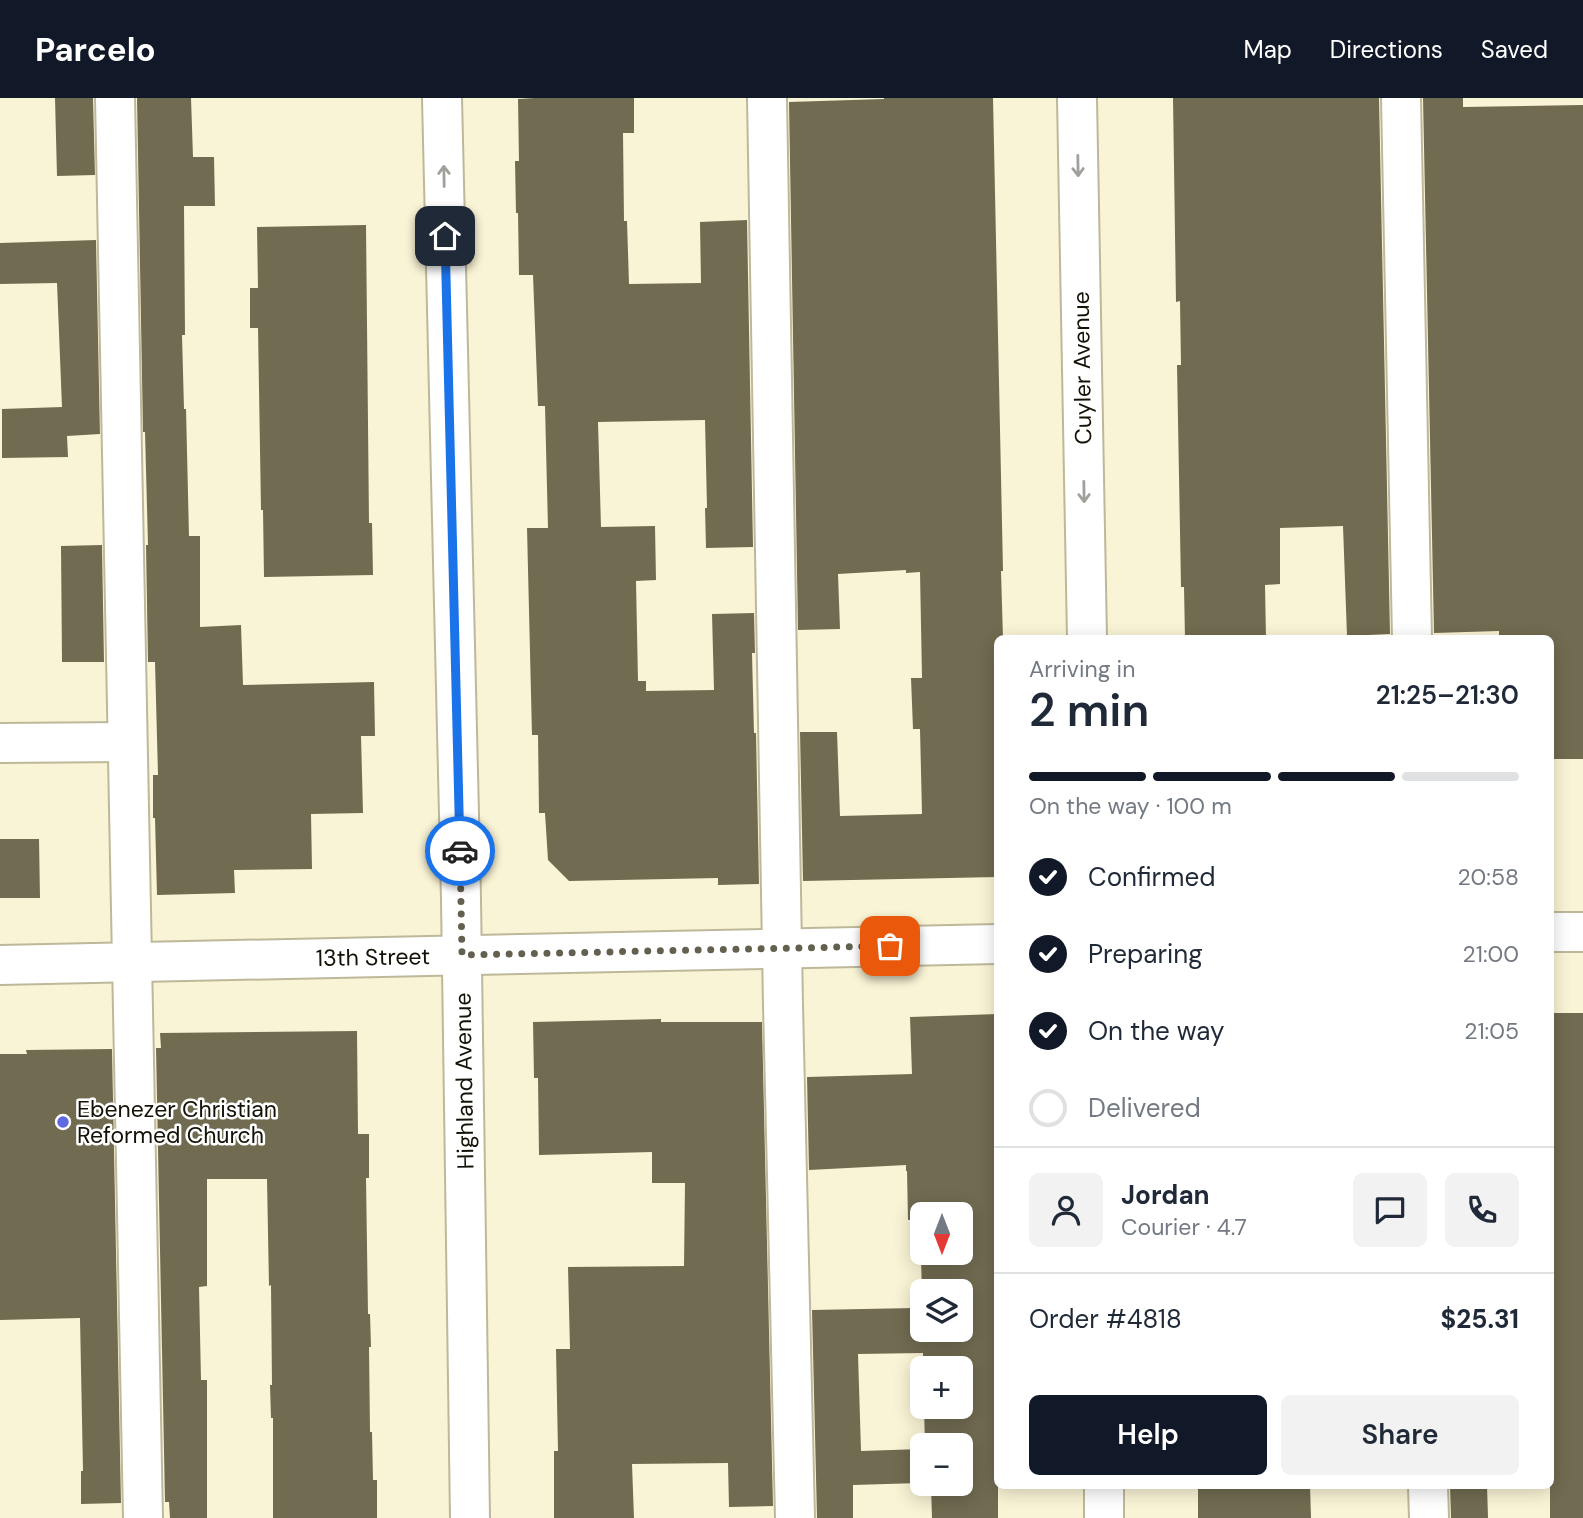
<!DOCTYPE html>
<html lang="en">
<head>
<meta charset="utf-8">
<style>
	:root { --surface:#fff; --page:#f2f2f3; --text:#1f2937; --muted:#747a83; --line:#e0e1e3; --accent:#111827 }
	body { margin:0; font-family:"DM Sans",sans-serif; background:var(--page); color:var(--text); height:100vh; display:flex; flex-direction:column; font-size:26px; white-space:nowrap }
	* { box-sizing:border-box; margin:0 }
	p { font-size:23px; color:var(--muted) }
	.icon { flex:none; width:38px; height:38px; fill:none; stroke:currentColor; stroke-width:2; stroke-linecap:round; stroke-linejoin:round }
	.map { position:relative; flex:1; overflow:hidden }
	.drawer { position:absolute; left:994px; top:537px; width:560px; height:854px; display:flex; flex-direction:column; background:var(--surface); border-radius:10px; box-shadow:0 4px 18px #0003 }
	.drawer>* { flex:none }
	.needle { width:46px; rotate:180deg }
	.buttons { position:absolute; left:910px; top:1104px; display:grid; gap:14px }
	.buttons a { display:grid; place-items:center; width:63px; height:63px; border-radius:10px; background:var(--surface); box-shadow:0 4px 18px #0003; font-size:35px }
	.pin { position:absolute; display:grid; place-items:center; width:60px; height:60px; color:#fff; margin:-30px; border-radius:14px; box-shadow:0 4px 10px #0006 }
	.courier { position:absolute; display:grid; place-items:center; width:70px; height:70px; margin:-35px; border:5px solid #1a73e8; border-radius:50%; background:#fff; color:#222; box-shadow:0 2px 9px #0007 }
	.head em { font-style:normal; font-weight:600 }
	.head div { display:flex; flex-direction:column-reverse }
	.head { display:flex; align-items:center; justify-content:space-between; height:119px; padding:0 35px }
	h1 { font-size:46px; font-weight:600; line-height:52px }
	.bar { display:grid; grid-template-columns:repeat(4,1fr); gap:10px 7px; align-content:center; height:84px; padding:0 35px }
	.bar i { height:9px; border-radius:5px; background:var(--line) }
	.bar .on { background:var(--accent) }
	.bar p { grid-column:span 4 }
	.line { display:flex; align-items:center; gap:18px; padding:0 35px; border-top:2px solid var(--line) }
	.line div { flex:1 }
	.round { display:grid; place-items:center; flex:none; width:74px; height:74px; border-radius:10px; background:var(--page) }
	ol { padding:0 35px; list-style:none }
	li { display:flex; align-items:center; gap:21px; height:77px }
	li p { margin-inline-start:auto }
	li .icon { padding:7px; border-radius:50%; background:var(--accent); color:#fff; stroke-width:4 }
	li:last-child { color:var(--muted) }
	li i { width:38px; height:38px; border:4px solid var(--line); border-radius:50% }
	.primary-button { display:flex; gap:14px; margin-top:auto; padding:14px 35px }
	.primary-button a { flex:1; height:80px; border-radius:10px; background:var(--accent); color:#fff; font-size:28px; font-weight:600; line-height:80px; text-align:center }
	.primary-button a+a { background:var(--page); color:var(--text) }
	header { display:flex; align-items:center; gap:42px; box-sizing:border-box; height:98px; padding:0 35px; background:var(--accent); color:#fff }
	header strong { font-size:33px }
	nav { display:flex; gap:38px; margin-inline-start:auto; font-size:24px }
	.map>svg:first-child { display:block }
</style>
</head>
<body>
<header>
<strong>Parcelo</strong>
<nav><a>Map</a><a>Directions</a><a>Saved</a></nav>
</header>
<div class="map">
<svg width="1583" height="1420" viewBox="0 0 1583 1420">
	<rect width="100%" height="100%" fill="#faf4d6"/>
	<g fill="#716b51" fill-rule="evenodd">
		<polygon points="55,0 93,0 95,77 57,78"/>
		<polygon points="137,0 191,0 193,59 214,59 215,108 184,108 185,237 182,237 184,311 186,311 189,438 200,438 200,529 241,527 243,587 374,584 375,638 361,638 363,715 311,716 312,771 234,772 235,795 157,797 155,720 153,720 153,677 158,677 155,564 148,564 146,447 148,447 145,334 143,334"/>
		<polygon points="534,0 634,0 634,35 623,35 624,123 627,123 629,186 701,185 700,124 747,122 753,449 706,450 705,410 707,410 705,322 598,324 601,429 655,428 656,482 636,483 638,583 646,583 646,593 714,592 712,516 754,515 755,555 752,555 754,635 756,635 759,786 718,787 718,780 569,783 548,762 545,715 539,715 538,637 532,637 527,430 548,430 545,308 538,308 533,177 519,177 518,115 516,115 515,63 519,63 518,1"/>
		<polygon points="884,0 993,0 1003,473 1001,473 1003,541 998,541 998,779 803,783 800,634 837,634 840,718 922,716 920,631 913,631 911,580 922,580 920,474 906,475 906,472 838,476 840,531 798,532 789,4 884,1"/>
		<polygon points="1173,0 1379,0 1390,536 1347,538 1343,428 1280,430 1280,486 1265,487 1266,541 1185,541 1184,489 1181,489 1177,267 1181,267 1180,203 1176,204"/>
		<polygon points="1423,0 1463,0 1463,9 1583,7 1583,661 1550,661 1550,539 1499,540 1499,533 1434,535"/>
		<polygon points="366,127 369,425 372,425 373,477 264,479 263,412 261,412 258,230 250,230 250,190 258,190 257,129"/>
		<polygon points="96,142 100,336 67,338 68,359 2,360 2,311 62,309 57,185 0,186 0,145"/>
		<polygon points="102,447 104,564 62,564 61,448"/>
		<polygon points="0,741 39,741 40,800 0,800"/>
		<rect x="1550" y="915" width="33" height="505"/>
		<path d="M998 916V1420H932L931 1388H920V1385L853 1387V1420H817L812 1212 915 1210V1204L922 1203V1232H961V1194H922V1197L920 1121 908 1122 907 1073H906V1067L809 1072 807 979 912 976 910 919ZM922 1116H961V1155H922ZM923 1255V1270H961V1309H924L925 1348H961V1386H922V1351L861 1353 858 1256Z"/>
		<polygon points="661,921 661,924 762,924 773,1408 729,1409 728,1365 632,1366 634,1420 554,1420 554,1353 558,1353 556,1251 570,1251 568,1169 684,1168 685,1085 652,1085 652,1054 539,1057 538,980 534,980 533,924"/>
		<polygon points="357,933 358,1036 369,1036 369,1080 366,1080 368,1216 370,1216 371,1249 369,1249 370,1334 372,1334 373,1382 377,1382 377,1420 273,1420 273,1320 271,1320 270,1287 272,1287 271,1187 269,1188 267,1081 207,1081 207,1188 199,1189 201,1282 207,1282 207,1420 170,1420 169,1404 165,1404 156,950 161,950 160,935"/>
		<polygon points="112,951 121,1405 81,1406 81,1373 83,1373 80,1220 0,1222 0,956 27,956 26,952"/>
		<polygon points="1198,1388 1310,1388 1311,1420 1198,1420"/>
		<polygon points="1450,1388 1487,1388 1488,1420 1451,1420"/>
	</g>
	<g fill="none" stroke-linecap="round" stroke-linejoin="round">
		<defs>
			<g id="minor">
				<polyline points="115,0 143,1420"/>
				<polyline points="442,0 461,801 470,1420"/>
				<polyline points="767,0 783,907 795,1420"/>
				<polyline points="1077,0 1087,541"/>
				<polyline points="1401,0 1412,541"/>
				<polyline points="0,645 127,644"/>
				<polyline points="1550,834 1583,834"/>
				<polyline points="0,867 998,846"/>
				<polyline points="1104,1388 1104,1420"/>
				<polyline points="1428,1388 1429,1420"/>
			</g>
		</defs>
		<use href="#minor" stroke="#beb89b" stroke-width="42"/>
		<use href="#minor" stroke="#fff" stroke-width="38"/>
	</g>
	<defs><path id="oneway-shaft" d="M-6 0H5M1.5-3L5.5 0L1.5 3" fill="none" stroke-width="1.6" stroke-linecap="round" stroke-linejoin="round" transform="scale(1.75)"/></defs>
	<g stroke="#a1a09c">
		<use href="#oneway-shaft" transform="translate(1078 68) rotate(89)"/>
		<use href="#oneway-shaft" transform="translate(444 78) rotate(-91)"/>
		<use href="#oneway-shaft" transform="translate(1084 394) rotate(89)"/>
	</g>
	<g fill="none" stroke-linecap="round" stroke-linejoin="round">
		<polyline stroke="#64604f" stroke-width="7" stroke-dasharray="0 12.6" points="460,753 462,857 890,848"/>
		<polyline stroke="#1a73e8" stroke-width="9" points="445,138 460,753"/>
	</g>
	<circle fill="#6169e1" stroke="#fff" stroke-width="2.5" cx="63" cy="1024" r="7"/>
	<g text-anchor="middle" stroke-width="5" stroke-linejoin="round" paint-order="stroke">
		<g font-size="23" fill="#141107" stroke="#fff">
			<text transform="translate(1082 270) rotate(-91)" y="8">Cuyler Avenue</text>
			<text transform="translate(373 859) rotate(-1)" y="8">13th Street</text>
			<text transform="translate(464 983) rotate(-91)" y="8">Highland Avenue</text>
		</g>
		<g font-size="23" fill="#141107" stroke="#fff" text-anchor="start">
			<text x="77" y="1019">Ebenezer Christian<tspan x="77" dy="26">Reformed Church</tspan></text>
		</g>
	</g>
</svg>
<div class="buttons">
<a><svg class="needle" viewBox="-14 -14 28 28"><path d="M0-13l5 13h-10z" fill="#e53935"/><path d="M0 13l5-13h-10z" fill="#747a83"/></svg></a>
<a><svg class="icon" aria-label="layers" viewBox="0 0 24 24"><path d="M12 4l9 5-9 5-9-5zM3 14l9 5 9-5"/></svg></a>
<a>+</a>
<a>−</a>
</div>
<div class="pin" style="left:890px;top:848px;background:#ea580c"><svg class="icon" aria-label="bag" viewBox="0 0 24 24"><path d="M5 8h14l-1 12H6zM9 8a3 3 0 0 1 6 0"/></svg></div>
<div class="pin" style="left:445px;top:138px;background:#1f2937"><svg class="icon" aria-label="home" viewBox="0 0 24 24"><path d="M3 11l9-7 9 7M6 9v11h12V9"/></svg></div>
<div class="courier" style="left:460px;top:753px"><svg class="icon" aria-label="car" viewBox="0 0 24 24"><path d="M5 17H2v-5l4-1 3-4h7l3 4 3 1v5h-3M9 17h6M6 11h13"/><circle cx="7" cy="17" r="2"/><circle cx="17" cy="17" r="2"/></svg></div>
<section class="drawer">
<div class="head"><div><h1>2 min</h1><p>Arriving in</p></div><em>21:25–21:30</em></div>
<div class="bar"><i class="on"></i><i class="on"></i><i class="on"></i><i></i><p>On the way · 100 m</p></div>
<ol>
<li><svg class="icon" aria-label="check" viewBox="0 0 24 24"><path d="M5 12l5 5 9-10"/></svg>Confirmed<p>20:58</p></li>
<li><svg class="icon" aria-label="check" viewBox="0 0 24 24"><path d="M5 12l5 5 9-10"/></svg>Preparing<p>21:00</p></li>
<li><svg class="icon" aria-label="check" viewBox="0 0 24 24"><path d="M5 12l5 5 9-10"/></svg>On the way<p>21:05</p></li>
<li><i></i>Delivered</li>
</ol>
<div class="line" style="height:126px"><a class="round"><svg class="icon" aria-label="person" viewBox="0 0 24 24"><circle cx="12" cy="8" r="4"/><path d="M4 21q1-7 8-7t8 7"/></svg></a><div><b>Jordan</b><p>Courier · 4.7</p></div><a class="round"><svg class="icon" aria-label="chat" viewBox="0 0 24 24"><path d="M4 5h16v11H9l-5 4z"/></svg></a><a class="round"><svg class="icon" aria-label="phone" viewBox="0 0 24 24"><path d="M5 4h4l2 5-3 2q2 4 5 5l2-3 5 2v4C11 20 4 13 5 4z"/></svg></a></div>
<div class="line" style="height:91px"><div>Order #4818</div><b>$25.31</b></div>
<div class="primary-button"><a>Help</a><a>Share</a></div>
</section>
</div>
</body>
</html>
